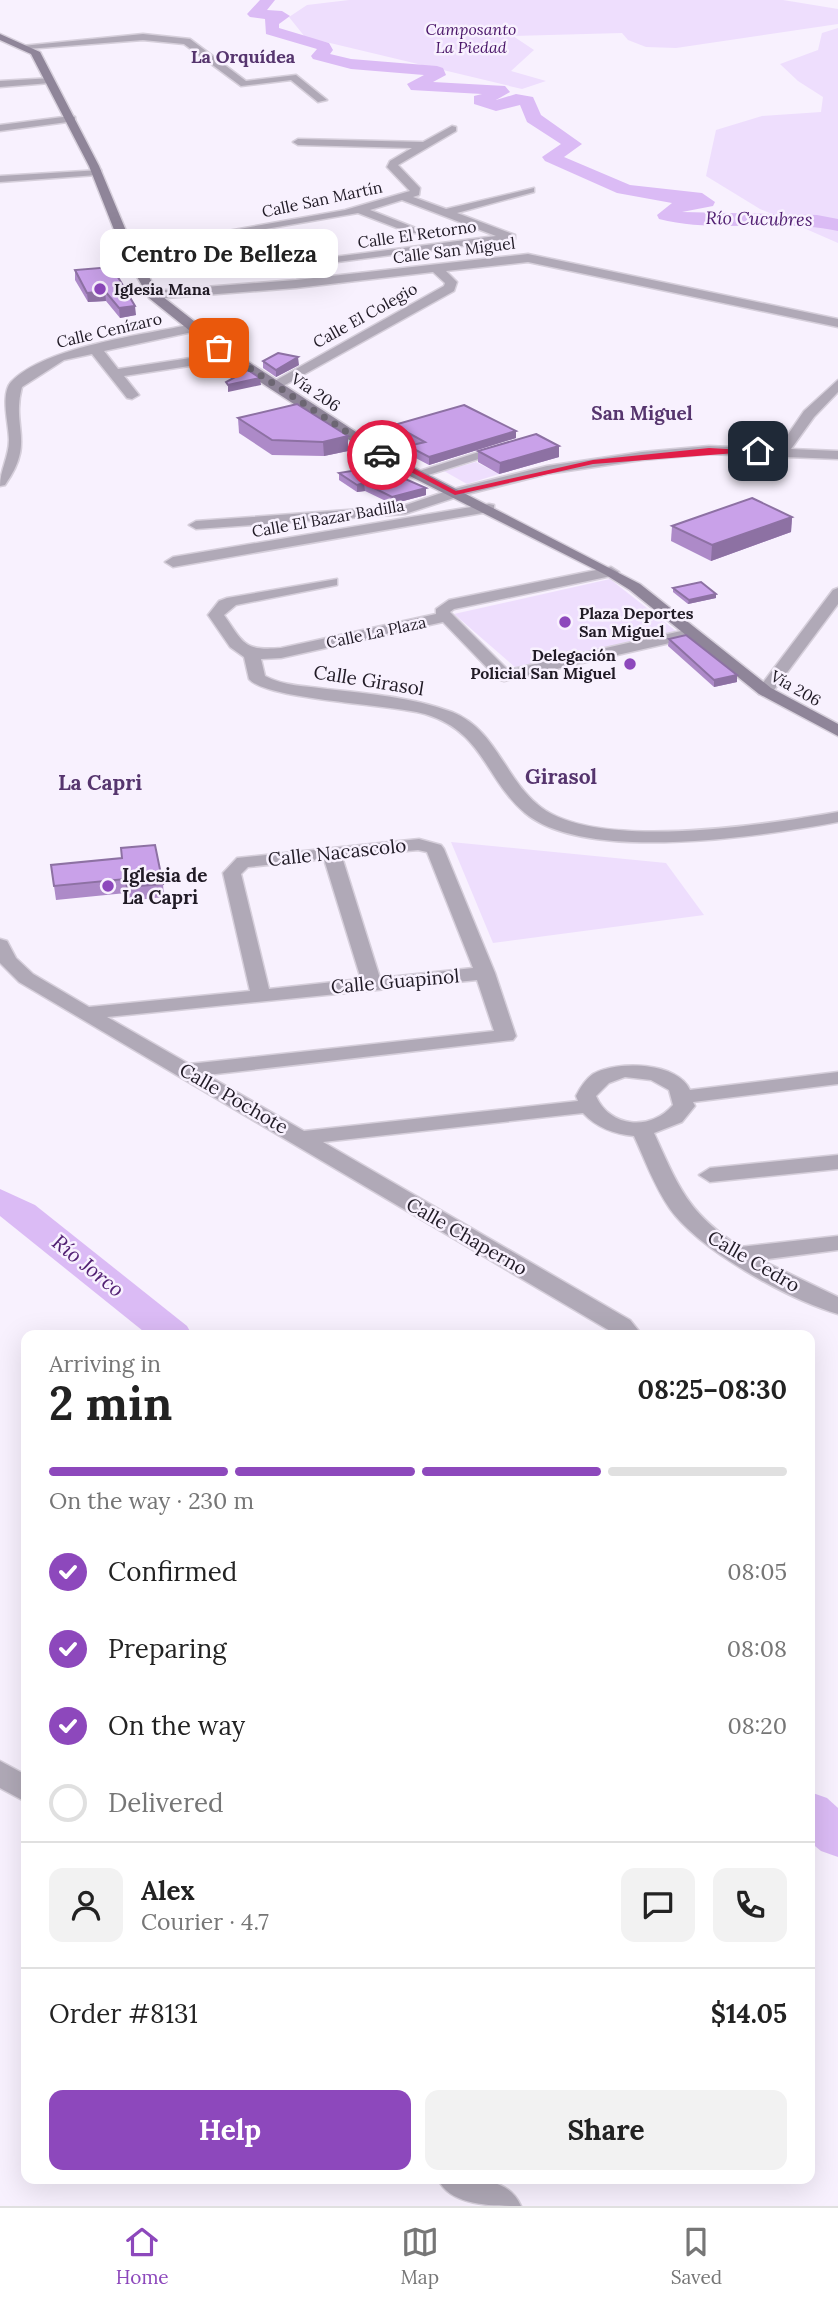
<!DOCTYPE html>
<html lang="en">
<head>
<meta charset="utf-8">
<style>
	:root { --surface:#fff; --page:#f2f2f2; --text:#222; --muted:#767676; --line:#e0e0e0; --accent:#8d48bc }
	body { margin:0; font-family:Lora,serif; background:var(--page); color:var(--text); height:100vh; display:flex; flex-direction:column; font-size:26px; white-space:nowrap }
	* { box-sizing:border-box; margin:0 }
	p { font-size:23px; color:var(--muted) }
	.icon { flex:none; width:38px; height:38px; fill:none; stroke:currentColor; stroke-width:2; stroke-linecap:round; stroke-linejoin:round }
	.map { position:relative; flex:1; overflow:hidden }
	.details { position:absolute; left:21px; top:1330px; width:794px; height:854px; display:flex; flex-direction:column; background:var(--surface); border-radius:14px; box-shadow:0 7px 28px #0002 }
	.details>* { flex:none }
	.pin { position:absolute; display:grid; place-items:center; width:60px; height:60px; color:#fff; margin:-30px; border-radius:14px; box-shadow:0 4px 10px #0006 }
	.courier { position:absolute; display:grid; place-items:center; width:70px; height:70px; margin:-35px; border:5px solid #e11d48; border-radius:50%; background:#fff; color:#222; box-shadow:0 2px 9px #0007 }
	.bubble { position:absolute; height:49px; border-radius:14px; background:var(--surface); box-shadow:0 7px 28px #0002; font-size:23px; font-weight:800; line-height:49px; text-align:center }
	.head em { font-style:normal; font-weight:800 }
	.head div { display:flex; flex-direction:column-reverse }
	.head { display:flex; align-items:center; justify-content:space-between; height:119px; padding:0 28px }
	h1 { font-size:46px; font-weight:800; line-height:52px }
	.bar { display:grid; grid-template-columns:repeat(4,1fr); gap:10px 7px; align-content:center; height:84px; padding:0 28px }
	.bar i { height:9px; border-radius:5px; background:var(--line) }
	.bar .current { background:var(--accent) }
	.bar p { grid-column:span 4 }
	.line { display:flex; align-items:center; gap:18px; padding:0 28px; border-top:2px solid var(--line) }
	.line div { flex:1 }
	.round { display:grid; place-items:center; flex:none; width:74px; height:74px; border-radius:14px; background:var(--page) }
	ol { padding:0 28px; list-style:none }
	li { display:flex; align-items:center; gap:21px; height:77px }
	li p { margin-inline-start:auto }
	li .icon { padding:7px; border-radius:50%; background:var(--accent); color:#fff; stroke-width:4 }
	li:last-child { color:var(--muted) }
	li i { width:38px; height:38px; border:4px solid var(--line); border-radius:50% }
	.action { display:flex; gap:14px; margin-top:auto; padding:14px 28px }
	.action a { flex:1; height:80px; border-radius:14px; background:var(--accent); color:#fff; font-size:28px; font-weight:800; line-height:80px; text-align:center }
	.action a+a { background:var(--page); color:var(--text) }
	.tabs { display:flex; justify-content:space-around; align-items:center; height:98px; border-top:2px solid var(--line); background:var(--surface); font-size:19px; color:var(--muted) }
	.tabs a { display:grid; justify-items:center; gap:4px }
	.tabs .current { color:var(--accent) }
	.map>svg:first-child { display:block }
</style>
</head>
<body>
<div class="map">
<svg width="838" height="2206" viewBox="0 0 838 2206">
	<rect width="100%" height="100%" fill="#f8f1fe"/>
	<g fill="#eedefd">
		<polygon points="349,0 783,0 838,9 838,24 676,48 646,47 628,40 622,33 513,36 534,50 511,71 546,81 522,89 305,37 289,17 307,5"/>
		<polygon points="838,28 838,243 760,209 706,176 716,130 762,116 821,112 823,97 798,81 780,64 818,50 822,33"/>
		<polygon points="476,462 499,474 467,484 444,471"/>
		<polygon points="610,579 676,631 516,668 454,614"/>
		<polygon points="451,842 666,863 704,915 493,943"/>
	</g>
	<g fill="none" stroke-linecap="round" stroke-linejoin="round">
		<g fill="#dbbbf5" fill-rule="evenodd">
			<path d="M260 0H275L267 10 282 11 290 16 279 24V28L329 43 333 50 330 54 351 59 437 66 443 68 446 75 433 82 505 86 510 92 496 100 516 94 533 97 541 115 582 144 564 157 630 185 702 193 715 202 713 206 682 212 817 215 838 219V231C779 218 718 234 659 219L657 215 672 203 617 193 545 161 542 157 561 144 527 122 520 105 496 111 474 104V96L482 94 411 90 407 84 424 75 351 69 313 59 311 56 317 49 266 34 265 19 250 17 247 14Z"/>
			<polygon points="0,1189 35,1205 187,1326 192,1335 148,1335 0,1216"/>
			<polygon points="810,1792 827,1798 838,1808 838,1857 821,1851 810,1842"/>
		</g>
		<defs>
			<g id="street">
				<polygon points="143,34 190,39 246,81 296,75 327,100 318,102 291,80 241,86 184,44 143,40 27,49 22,46"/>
				<polygon points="53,78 50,83 0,87 0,81"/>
				<polygon points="71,116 75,117 75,121 0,131 0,125"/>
				<polygon points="452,126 456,127 456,131 398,165 420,188 419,195 413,197 446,209 534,188 534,192 457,213 515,235 515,239 322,264 320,262 326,258 496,236 402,200 370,210 418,229 418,233 410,233 358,213 128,253 122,250 345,210 410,191 387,167 390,161 412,148 298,145 293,142 298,139 423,142"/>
				<polygon points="101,170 101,174 97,175 0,182 0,176"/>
				<polygon points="528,254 838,319 838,327 528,262 446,271 457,282 454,291 276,390 271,389 271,383 444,286 445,283 433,272 296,288 153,299 147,295 153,291 296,280"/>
				<path d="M193 324 197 325V331L104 351 118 369 230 352 235 353V359L124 376 139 395 132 399 127 398 92 354 64 360 22 387C11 428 36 442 5 485L0 486C0 470 9 457 9 440 9 424 0 395 11 382 46 346 144 335 193 324Z"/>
				<polygon points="838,380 838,392 814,417 791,449 838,451 838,459 709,454 642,460 547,474 460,496 405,514 196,529 189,525 196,521 403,506 450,490 547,466 642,452 709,446 778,449 804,411"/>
				<polygon points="501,445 513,448 422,477 410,474"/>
				<polygon points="489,504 494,505 494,511 173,567 165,562 173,557"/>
				<path d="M611 567 619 572 616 575 454 609 450 612 508 670 690 629 696 631V637L504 681 498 679 443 622 281 658 261 659 265 676C283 686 306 686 327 689 369 694 412 697 452 712 495 729 504 776 537 804 592 853 769 824 838 812V822C763 836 586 864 525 813 484 778 484 732 425 714 390 704 267 700 249 679L244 657 230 647 208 615 219 601 227 598 337 579V585L236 605 224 615C244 644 244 651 281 648L436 614V609L449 600Z"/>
				<polygon points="838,588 838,604 771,694 759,694 759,688 833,590"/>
				<path d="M419 839 441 845 444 849 495 973 516 1036 513 1040 207 1075 304 1131 578 1101 576 1096C580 1088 585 1080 593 1074 617 1060 678 1062 690 1090L838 1072V1084L693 1102 695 1106 682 1122 654 1133C679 1188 688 1213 740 1247L838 1236V1250L761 1260 838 1297V1314C789 1300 699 1250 670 1209 654 1186 645 1160 634 1136 614 1134 597 1128 583 1113L323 1142 630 1320 642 1335H617L19 982 0 963V939L7 941 16 958 33 974 89 1007 250 991 223 873 237 858ZM418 850 427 852 473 968 380 978 342 857ZM324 859 361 979 269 989 241 874 248 867ZM477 980 494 1031 189 1064 107 1017ZM625 1077 651 1080 669 1090 673 1105C651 1131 610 1128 596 1096L609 1083Z"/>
				<polygon points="838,1155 838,1169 710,1182 699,1175 710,1168"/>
				<polygon points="0,1761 26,1775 26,1802 0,1788"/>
				<path d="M438 2179C467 2179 507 2174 521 2206 492 2206 450 2206 438 2179Z"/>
			</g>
			<polygon id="secondary" points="0,34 40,52 99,166 134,250 158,293 235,353 396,458 640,584 771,688 838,724 838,736 759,694 630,590 606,575 386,464 225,359 149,298 122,250 89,166 31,54 0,40"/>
		</defs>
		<use href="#street" stroke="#d6cfdb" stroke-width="3"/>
		<use href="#secondary" stroke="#d6cfdb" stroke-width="3"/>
		<use href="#street" fill="#b0a9b7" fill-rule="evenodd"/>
		<use href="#secondary" fill="#8f8599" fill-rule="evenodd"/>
	</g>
	<g fill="#ad8ac8">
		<polygon points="112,267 136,315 120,318 106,301 88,302 75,280 75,270"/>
		<polygon points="263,361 299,365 276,377 263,368"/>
		<polygon points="238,418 348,436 348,451 324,456 272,455 239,433"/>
		<polygon points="394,425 516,438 429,465 408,454 408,446 416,444 394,433"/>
		<polygon points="559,446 559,457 499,474 478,462 478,451"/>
		<polygon points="339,473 402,478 426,488 426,495 392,504 365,491 357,492 339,480"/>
		<polygon points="792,517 791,532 711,561 671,541 672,526"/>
		<polygon points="673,588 716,598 688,604 673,592"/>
		<polygon points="669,639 737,675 737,682 714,687 668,646"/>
		<polygon points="121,848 163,884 164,897 128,901 126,893 56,900 51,865 122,858"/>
	</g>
	<g fill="#8d71a3">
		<polygon points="180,251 180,255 151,257 151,253"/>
		<polygon points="105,291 106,301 88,302 87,293"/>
		<polygon points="135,306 136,315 120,318 119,308"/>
		<polygon points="298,357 299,365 276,377 276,370"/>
		<polygon points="260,378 261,385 228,392 228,385"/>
		<polygon points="516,431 516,438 429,465 429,457"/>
		<polygon points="348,436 348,451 324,456 323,442"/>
		<polygon points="559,446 559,457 499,474 500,463"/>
		<polygon points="364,483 365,491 357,492 357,485"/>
		<polygon points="426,488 426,495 392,504 392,497"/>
		<polygon points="792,517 791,532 711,561 712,545"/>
		<polygon points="716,594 716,598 688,604 689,600"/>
		<polygon points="737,675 737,682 714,687 714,680"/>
	</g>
	<g fill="#c9a1e9" stroke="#8d71a3" stroke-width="2">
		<polygon points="172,245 180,251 151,253 149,249"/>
		<polygon points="112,267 135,306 119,308 105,291 87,293 75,270"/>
		<polygon points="278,353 298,357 276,370 263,361"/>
		<polygon points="248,370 260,378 228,385 226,382"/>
		<polygon points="297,404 348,436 323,442 272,440 238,418"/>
		<polygon points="464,405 516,431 429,457 408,446 425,442 394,425"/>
		<polygon points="536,434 559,446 500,463 478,451"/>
		<polygon points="394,464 400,467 402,474 396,475 426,488 392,497 364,483 357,485 339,473"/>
		<polygon points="752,498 792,517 712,545 672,526"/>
		<polygon points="701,582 716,594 689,600 673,588"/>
		<polygon points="686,635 737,675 714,680 669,639"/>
		<polygon points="155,845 163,884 127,887 125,879 54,886 51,865 122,858 121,848"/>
	</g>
	<polygon fill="#e11d48" points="709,448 762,451 593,464 455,495 378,455 385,453 456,491 593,460"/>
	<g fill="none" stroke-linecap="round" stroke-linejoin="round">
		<polyline stroke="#6c6672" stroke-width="7" stroke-dasharray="0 12.6" points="219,348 382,455"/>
	</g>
	<g fill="#8d48bc" stroke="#f8f1fe" stroke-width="2.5">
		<circle cx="100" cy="289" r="7"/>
		<circle cx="565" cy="622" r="7"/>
		<circle cx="630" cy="664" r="7"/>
		<circle cx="108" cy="886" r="7"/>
	</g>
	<g text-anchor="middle" stroke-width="5" stroke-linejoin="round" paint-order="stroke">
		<g font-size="16" font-style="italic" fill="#491568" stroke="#f8f1fe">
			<text x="471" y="35">Camposanto<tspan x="471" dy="18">La Piedad</tspan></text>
		</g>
		<g font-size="16" fill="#211b26" stroke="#f8f1fe">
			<text transform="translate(322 199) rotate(-12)" y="6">Calle San Martín</text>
			<text transform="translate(417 234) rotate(-8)" y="6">Calle El Retorno</text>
			<text transform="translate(454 250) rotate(-7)" y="6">Calle San Miguel</text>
			<text transform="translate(365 315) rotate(-29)" y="6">Calle El Colegio</text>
			<text transform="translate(109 330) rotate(-13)" y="6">Calle Cenízaro</text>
			<text transform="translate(316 392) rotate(34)" y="6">Vía 206</text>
			<text transform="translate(328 518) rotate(-10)" y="6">Calle El Bazar Badilla</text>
			<text transform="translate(376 632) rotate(-12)" y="6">Calle La Plaza</text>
			<text transform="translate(796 688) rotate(30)" y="6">Vía 206</text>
		</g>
		<g font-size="16" font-weight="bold" fill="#211b26" stroke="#f8f1fe" text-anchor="start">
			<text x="114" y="295">Iglesia Mana</text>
			<text x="579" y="619">Plaza Deportes<tspan x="579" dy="18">San Miguel</tspan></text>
			<text x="616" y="661" text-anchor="end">Delegación<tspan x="616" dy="18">Policial San Miguel</tspan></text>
		</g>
		<g font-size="18" font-weight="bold" fill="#56356e" stroke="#f8f1fe">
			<text x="243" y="63">La Orquídea</text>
		</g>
		<g font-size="18" font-style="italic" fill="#522073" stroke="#f8f1fe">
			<text transform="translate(759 219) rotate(1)" y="6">Río Cucubres</text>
		</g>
		<g font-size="19" font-weight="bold" fill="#56356e" stroke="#f8f1fe">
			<text x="642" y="420">San Miguel</text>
		</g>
		<g font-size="19" fill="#211b26" stroke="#f8f1fe">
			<text transform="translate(369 680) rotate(9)" y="7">Calle Girasol</text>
			<text transform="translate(337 852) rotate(-6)" y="7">Calle Nacascolo</text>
			<text transform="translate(395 981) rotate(-5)" y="7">Calle Guapinol</text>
			<text transform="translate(234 1098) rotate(30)" y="7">Calle Pochote</text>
			<text transform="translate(467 1236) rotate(30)" y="7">Calle Chaperno</text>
			<text transform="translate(754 1261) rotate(30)" y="7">Calle Cedro</text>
		</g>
		<g font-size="19" font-weight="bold" fill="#211b26" stroke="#f8f1fe" text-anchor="start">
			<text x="122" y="882">Iglesia de<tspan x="122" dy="22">La Capri</tspan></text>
		</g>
		<g font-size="21" font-weight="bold" fill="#56356e" stroke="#f8f1fe">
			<text x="561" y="784">Girasol</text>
			<text x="100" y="790">La Capri</text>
		</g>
		<g font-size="21" font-style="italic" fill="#522073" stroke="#f8f1fe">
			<text transform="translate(88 1266) rotate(39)" y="7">Río Jorco</text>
		</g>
	</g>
</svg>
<div class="pin" style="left:219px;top:348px;background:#ea580c"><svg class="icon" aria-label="bag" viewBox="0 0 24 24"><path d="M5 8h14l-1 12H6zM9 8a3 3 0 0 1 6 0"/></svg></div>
<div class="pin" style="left:758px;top:451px;background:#1f2937"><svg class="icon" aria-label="home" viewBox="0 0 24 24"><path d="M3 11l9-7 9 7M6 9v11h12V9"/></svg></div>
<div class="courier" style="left:382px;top:455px"><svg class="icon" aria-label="car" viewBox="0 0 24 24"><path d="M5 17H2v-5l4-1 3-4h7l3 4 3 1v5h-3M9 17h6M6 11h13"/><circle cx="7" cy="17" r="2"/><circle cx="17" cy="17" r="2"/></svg></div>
<div class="bubble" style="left:100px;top:229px;width:238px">Centro De Belleza</div>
<section class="details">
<div class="head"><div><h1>2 min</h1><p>Arriving in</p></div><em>08:25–08:30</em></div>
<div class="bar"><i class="current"></i><i class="current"></i><i class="current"></i><i></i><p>On the way · 230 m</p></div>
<ol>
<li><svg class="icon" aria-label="check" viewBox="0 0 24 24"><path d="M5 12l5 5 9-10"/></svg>Confirmed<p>08:05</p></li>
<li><svg class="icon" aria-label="check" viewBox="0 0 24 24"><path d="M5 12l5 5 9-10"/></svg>Preparing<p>08:08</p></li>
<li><svg class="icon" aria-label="check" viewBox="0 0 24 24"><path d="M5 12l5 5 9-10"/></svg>On the way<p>08:20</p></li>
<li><i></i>Delivered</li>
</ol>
<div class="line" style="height:126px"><a class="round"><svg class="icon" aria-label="person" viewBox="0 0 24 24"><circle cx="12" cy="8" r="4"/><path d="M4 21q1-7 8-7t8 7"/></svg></a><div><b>Alex</b><p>Courier · 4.7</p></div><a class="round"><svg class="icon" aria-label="chat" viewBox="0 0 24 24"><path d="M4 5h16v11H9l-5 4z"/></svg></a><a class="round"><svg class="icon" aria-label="phone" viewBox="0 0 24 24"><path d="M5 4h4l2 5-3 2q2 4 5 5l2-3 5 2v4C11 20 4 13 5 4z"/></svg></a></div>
<div class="line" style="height:91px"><div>Order #8131</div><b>$14.05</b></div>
<div class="action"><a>Help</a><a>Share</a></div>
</section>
</div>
<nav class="tabs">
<a class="current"><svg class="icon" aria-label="home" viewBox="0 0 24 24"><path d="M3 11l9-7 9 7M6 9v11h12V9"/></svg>Home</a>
<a><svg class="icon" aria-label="map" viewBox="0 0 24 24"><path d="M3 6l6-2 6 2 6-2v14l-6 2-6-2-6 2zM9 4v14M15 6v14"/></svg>Map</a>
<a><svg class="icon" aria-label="saved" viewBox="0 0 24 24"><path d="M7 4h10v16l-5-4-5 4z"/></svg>Saved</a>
</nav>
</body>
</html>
